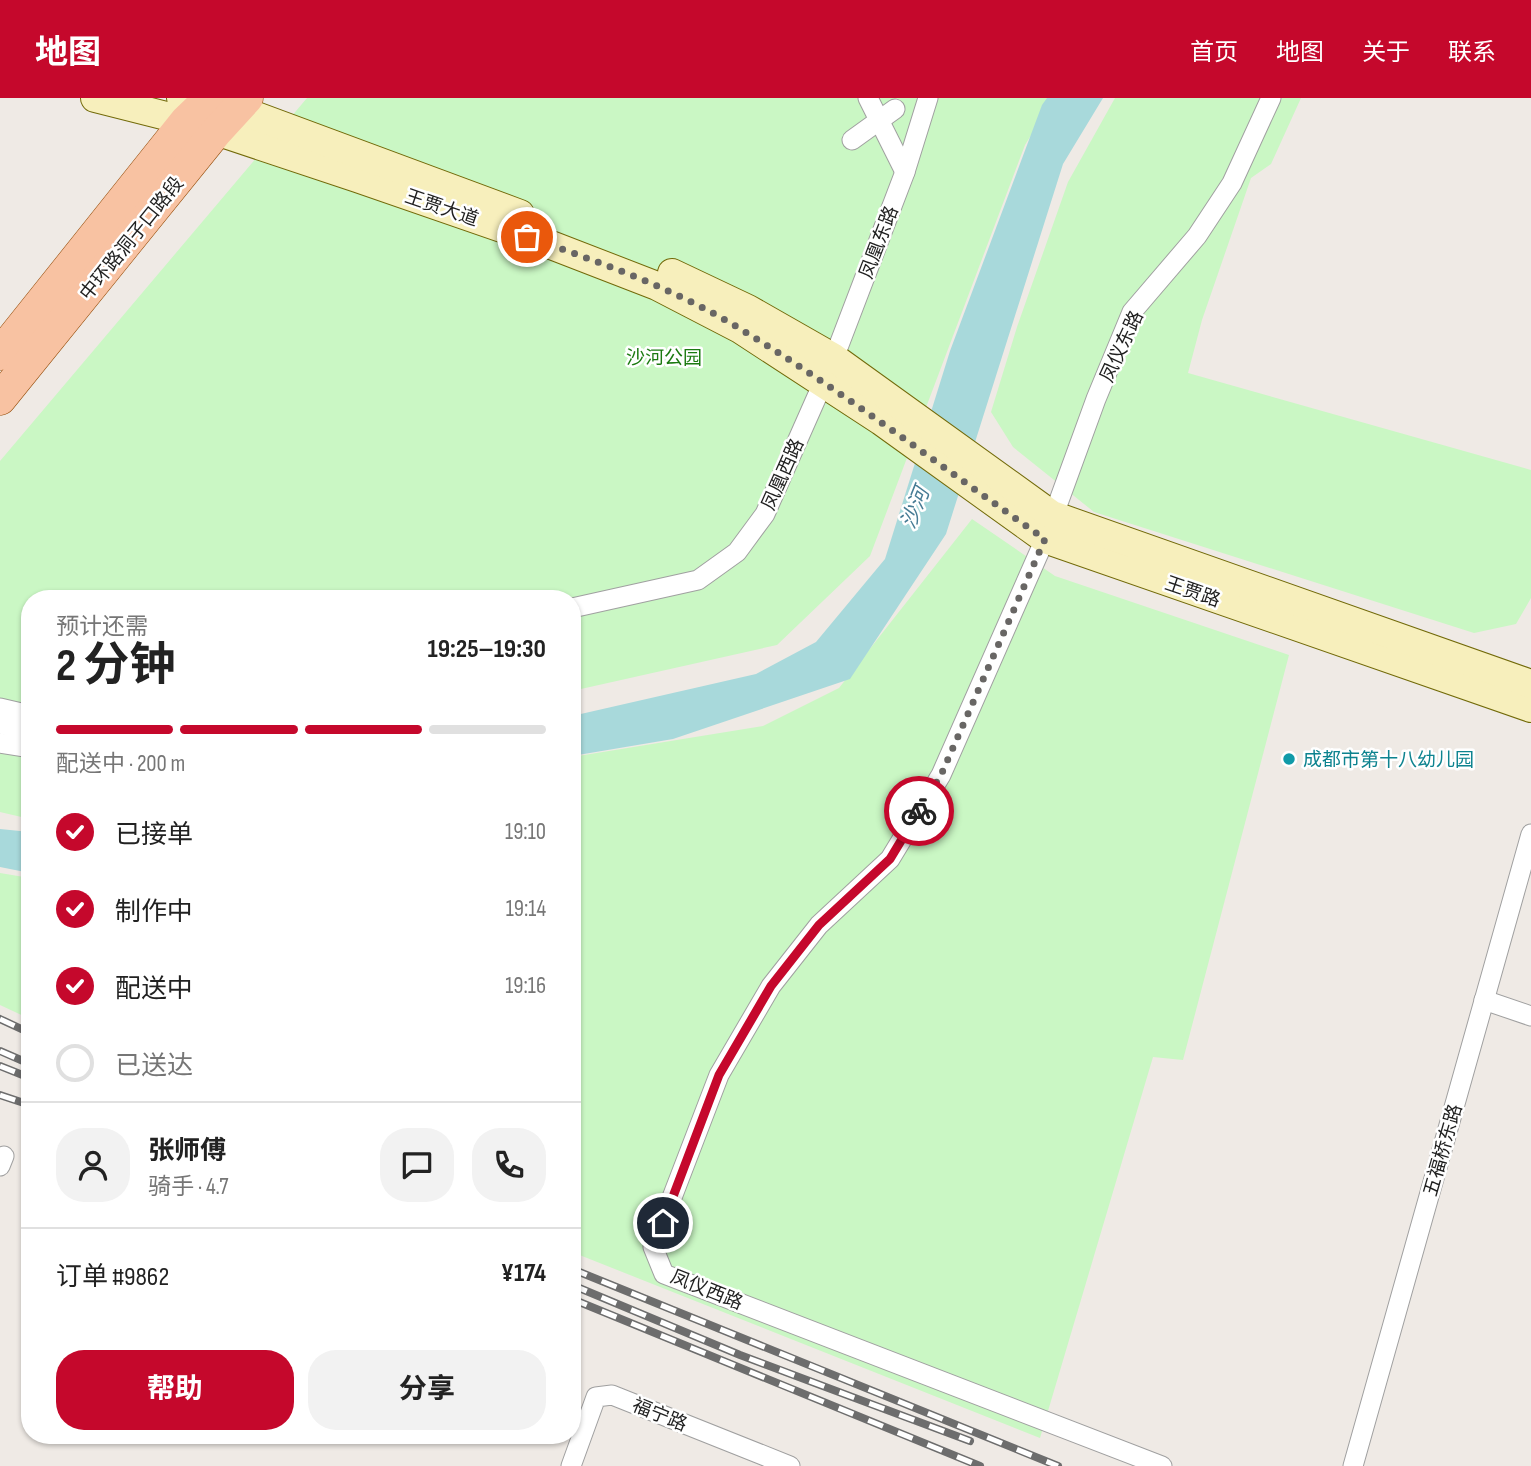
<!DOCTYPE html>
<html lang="zh">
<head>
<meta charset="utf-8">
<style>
	:root { --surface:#fff; --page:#f2f2f2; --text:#222; --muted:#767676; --line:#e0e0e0; --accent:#c5082c }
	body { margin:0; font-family:"Sofia Sans Condensed","Noto Sans SC",sans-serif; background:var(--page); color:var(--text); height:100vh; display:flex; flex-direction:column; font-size:26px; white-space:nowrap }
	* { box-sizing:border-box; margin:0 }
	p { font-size:23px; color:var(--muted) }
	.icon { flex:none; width:38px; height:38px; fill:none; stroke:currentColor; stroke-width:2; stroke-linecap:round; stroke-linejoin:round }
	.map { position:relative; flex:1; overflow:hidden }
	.sheet { position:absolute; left:21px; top:492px; width:560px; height:854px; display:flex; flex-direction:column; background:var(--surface); border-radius:28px; box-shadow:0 2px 5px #0004 }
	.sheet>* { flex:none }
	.pin { position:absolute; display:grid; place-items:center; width:60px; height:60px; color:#fff; margin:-30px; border:4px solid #fff; border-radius:50%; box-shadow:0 2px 7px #0007 }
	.courier { position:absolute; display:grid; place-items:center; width:70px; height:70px; margin:-35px; border:5px solid #c5082c; border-radius:50%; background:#fff; color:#222; box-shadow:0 2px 9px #0007 }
	.head em { font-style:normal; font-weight:700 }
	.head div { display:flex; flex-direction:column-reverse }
	.head { display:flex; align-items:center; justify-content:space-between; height:119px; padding:0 35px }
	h1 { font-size:46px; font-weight:700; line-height:52px }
	.bar { display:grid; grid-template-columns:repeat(4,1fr); gap:10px 7px; align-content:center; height:84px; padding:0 35px }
	.bar i { height:9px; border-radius:5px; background:var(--line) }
	.bar .selected { background:var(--accent) }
	.bar p { grid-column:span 4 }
	.line { display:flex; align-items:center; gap:18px; padding:0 35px; border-top:2px solid var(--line) }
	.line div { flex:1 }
	.round { display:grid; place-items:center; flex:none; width:74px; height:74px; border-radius:28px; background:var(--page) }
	ol { padding:0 35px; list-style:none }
	li { display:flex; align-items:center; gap:21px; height:77px }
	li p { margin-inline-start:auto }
	li .icon { padding:7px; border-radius:50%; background:var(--accent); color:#fff; stroke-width:4 }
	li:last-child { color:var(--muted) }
	li i { width:38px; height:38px; border:4px solid var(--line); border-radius:50% }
	.primary-button { display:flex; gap:14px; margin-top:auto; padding:14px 35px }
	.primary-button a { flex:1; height:80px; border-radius:28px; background:var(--accent); color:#fff; font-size:28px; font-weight:700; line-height:80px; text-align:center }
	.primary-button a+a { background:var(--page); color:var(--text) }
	header { display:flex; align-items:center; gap:42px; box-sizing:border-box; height:98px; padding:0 35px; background:var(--accent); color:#fff }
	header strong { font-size:33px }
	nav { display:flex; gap:38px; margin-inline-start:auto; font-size:24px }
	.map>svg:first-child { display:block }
</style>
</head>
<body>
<header>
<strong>地图</strong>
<nav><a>首页</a><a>地图</a><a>关于</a><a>联系</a></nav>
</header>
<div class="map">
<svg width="1531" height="1368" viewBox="0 0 1531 1368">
	<rect width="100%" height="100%" fill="#efeae5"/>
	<g fill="#caf7c4">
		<polygon points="307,0 1054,0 1025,47 870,458 777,547 572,593 572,500 30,500 30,721 0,714 0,363"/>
		<polygon points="1115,0 1301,0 1271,66 1251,80 1202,222 1188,275 1531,372 1531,500 1516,526 1474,535 1094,414 1013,349 991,314 1017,229 1068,84"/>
		<polygon points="972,421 1055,478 1289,557 1183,962 1153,959 1040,1340 572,1154 572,659 763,628 839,590"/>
		<polygon points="0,775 30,780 30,921 0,907"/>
	</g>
	<g fill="#a8d9db">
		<polygon points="1047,0 1103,0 1063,66 946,436 850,581 673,641 572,658 572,618 756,576 816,544 885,461 950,253 1042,7"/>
		<polygon points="0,731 30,734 30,775 0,769"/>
	</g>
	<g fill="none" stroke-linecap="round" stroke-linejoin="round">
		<defs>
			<g id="minor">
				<polyline points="868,0 905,74"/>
				<polyline points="852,42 895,11"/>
				<polyline points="572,510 698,482 737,454 765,416 834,260 905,74 928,0"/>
				<polyline points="0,610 30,617"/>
				<polyline points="0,626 30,634"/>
				<polyline points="0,645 30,650"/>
				<polyline points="1484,902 1531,918"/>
				<polyline points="0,1068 4,1058"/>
				<polyline points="571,1368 596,1299 612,1297 790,1368"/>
				<polyline points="1162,1368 664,1176 653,1149 719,977 771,888 819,827 890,761 941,677 1045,441 1096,301 1132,214 1197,138 1232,85 1271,0"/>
				<polyline points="1353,1368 1531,736"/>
			</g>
			<g id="secondary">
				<polyline points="95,0 186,23 357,80 551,147 657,188 740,231 881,323 1045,441 1531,610"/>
				<polyline points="181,0 237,11 520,116"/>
				<polyline points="672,175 748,211 834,260 1052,417 1531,586"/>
			</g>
			<g id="primary">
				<polyline points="0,256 186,23 210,0"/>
				<polyline points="0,301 216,34 247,0"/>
			</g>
		</defs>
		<use href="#minor" stroke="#a0a0a0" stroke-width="21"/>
		<use href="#secondary" stroke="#726a09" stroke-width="30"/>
		<use href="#primary" stroke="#934a06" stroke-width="33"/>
		<use href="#minor" stroke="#fff" stroke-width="19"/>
		<use href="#secondary" stroke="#f7efbc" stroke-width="28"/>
		<use href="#primary" stroke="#f8c2a2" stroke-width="32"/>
		<defs>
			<g id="rail">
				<polyline points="0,921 30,935"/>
				<polyline points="0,953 30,966"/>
				<polyline points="0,968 30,980"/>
				<polyline points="0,997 30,1007"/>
				<polyline points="572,1171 1058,1368"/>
				<polyline points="572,1187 740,1257 970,1343"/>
				<polyline points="572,1201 980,1368"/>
			</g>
		</defs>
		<use href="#rail" stroke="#6d6d6d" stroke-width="8"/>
		<use href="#rail" stroke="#fff" stroke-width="5" stroke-dasharray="16" stroke-linecap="butt"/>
	</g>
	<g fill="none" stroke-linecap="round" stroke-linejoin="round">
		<path stroke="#686664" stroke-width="7" stroke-dasharray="0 12.6" d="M527 139C600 164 676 191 742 232 847 296 944 371 1045 441L941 677 919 713"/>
		<polyline stroke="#c5082c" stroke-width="9" points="663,1125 719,977 771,888 819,827 890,761 919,713"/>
	</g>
	<circle fill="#0f9aa8" stroke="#fff" stroke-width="2.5" cx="1289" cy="661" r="7"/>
	<g text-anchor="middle" stroke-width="5" stroke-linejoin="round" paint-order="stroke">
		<g font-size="19" fill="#1f1f1f" stroke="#fff">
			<text transform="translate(442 109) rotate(19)" y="7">王贾大道</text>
			<text transform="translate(131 140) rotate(-51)" y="7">中环路洞子口路段</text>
			<text transform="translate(878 144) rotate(-69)" y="7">凤凰东路</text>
			<text transform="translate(1121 248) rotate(-65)" y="7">凤仪东路</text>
			<text transform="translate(782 376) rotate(-66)" y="7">凤凰西路</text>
			<text transform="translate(1193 493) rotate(19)" y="7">王贾路</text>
			<text transform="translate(1442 1052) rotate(-74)" y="7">五福桥东路</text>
			<text transform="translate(707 1191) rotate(22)" y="7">凤仪西路</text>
			<text transform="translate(660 1316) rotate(22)" y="7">福宁路</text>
		</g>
		<g font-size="19" fill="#1b7a10" stroke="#fff">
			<text x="664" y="266">沙河公园</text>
		</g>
		<g font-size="19" fill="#0d838f" stroke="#fff" text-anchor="start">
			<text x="1303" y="668">成都市第十八幼儿园</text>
		</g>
		<g font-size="21" font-style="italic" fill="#467b94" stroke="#fff">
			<text transform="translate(915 410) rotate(-68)" y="7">沙河</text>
		</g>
	</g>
</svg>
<div class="pin" style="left:527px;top:139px;background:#ea580c"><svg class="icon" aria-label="bag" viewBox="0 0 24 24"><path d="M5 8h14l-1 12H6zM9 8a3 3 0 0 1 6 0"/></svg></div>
<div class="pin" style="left:663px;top:1125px;background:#1f2937"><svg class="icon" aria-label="home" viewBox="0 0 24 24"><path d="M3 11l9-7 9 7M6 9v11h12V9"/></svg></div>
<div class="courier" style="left:919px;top:713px"><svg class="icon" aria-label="bike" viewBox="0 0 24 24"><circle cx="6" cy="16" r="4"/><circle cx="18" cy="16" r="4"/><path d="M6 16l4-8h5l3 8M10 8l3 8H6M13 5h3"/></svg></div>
<section class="sheet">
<div class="head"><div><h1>2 分钟</h1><p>预计还需</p></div><em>19:25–19:30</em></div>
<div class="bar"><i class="selected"></i><i class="selected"></i><i class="selected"></i><i></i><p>配送中 · 200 m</p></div>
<ol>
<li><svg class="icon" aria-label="check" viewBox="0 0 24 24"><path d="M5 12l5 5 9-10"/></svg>已接单<p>19:10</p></li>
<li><svg class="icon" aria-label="check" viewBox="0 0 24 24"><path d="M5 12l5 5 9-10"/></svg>制作中<p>19:14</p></li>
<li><svg class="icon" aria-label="check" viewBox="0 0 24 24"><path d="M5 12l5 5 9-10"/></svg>配送中<p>19:16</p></li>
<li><i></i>已送达</li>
</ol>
<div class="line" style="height:126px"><a class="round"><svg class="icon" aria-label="person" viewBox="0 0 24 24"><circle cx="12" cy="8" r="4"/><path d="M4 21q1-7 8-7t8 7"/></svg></a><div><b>张师傅</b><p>骑手 · 4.7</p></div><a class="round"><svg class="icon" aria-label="chat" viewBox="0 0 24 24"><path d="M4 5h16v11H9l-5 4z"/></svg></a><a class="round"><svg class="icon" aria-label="phone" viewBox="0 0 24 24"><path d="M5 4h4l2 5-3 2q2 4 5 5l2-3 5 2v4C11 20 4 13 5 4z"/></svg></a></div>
<div class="line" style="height:91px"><div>订单 #9862</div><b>¥174</b></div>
<div class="primary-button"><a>帮助</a><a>分享</a></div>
</section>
</div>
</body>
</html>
